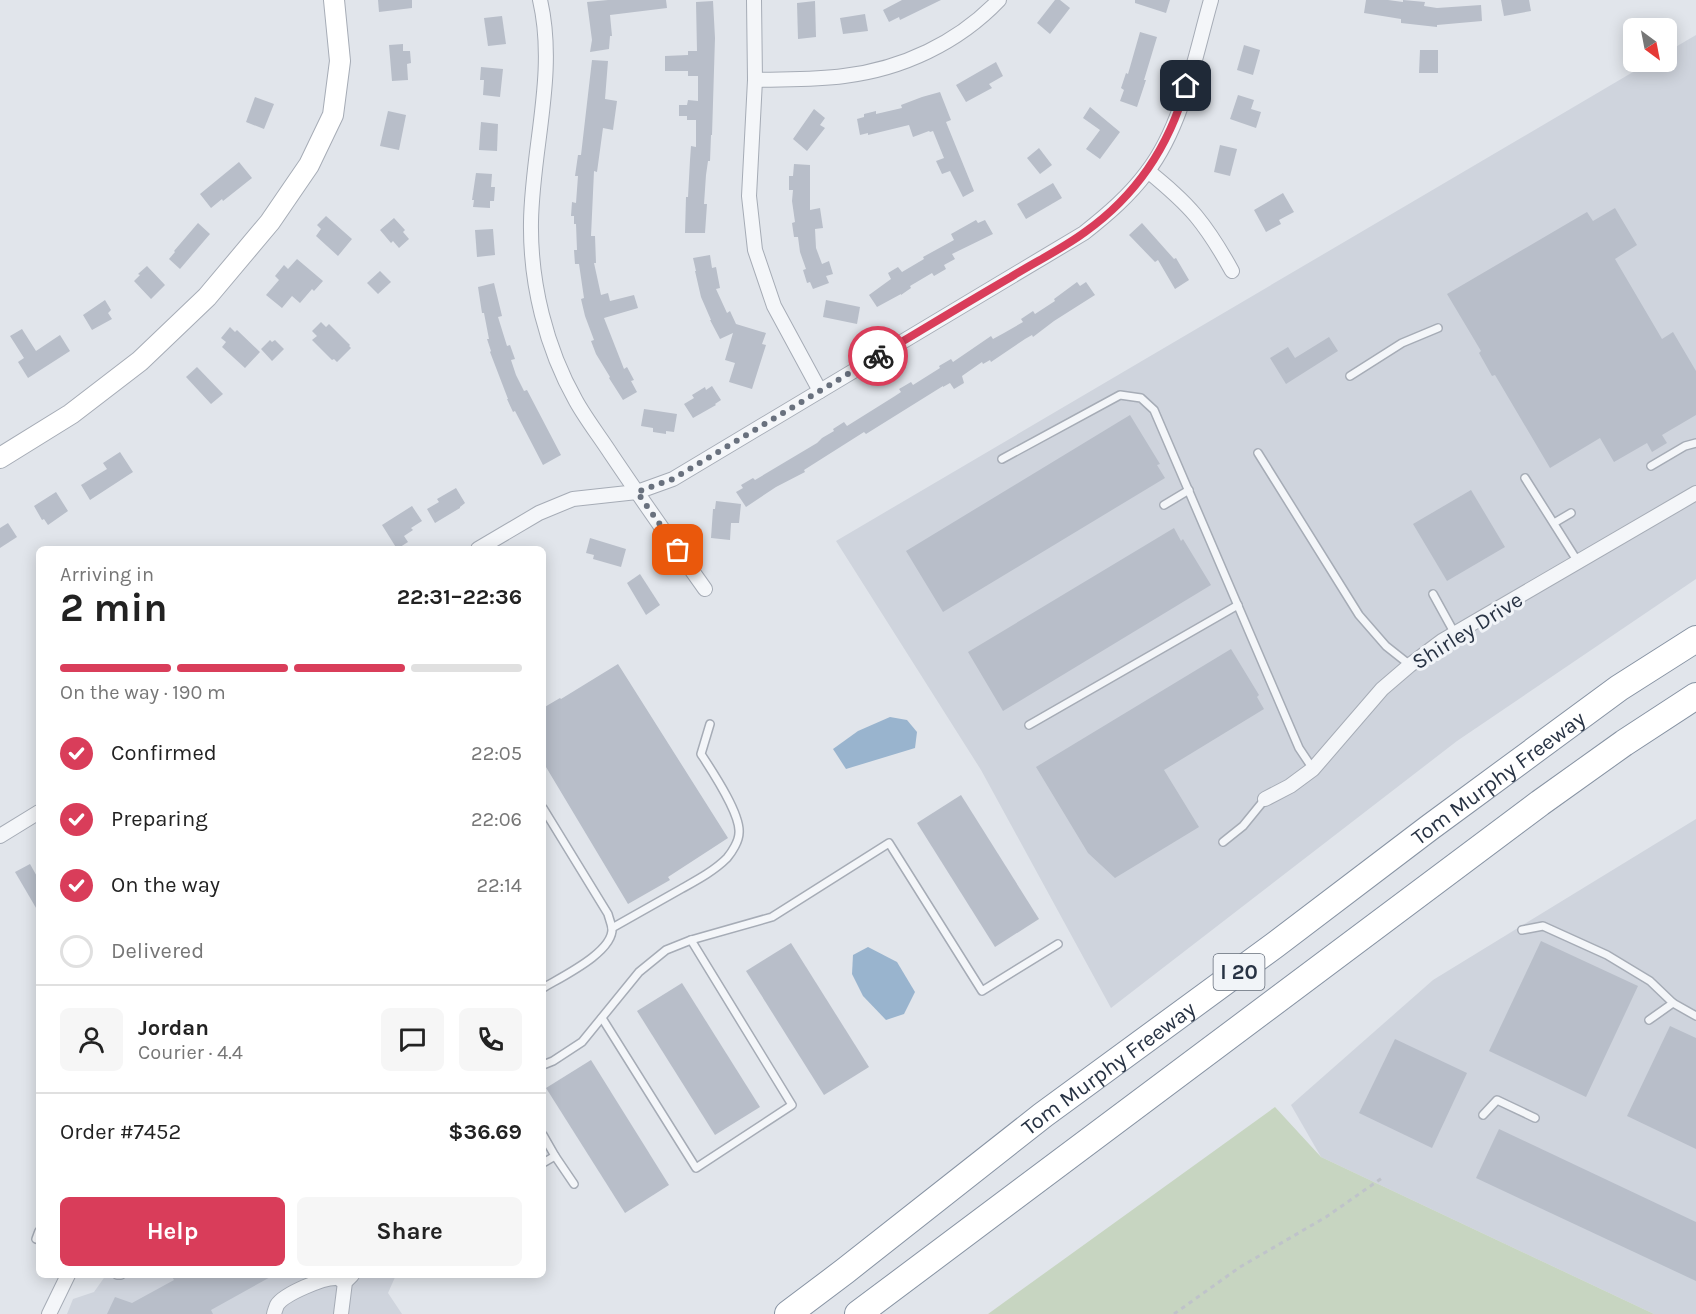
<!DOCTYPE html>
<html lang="en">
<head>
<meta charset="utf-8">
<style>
	:root { --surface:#fff; --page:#f6f6f6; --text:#222; --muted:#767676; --line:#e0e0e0; --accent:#d93d5a }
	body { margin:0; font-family:Karla,sans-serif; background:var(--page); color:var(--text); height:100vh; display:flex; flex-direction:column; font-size:22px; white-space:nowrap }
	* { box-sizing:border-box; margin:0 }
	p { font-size:20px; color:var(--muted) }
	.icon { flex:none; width:33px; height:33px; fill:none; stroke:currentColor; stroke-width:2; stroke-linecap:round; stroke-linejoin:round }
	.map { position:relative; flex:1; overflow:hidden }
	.side { position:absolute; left:36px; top:546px; width:510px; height:732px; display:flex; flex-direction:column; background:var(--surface); border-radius:9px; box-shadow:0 3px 15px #0003 }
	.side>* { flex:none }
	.needle { width:39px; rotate:148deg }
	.buttons { position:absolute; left:1623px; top:18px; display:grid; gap:12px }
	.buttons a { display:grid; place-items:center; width:54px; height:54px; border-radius:9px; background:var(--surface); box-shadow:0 3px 15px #0003; font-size:30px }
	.pin { position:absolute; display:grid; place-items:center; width:51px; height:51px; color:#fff; margin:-26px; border-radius:12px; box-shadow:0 3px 9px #0006 }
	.courier { position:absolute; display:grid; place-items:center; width:60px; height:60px; margin:-30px; border:4px solid #d93d5a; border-radius:50%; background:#fff; color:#222; box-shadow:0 2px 8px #0007 }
	.headline em { font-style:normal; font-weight:700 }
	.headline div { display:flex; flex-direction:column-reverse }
	.headline { display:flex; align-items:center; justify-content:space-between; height:102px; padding:0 24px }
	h1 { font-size:39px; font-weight:700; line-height:45px }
	.bar { display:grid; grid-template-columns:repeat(4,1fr); gap:9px 6px; align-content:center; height:72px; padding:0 24px }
	.bar i { height:8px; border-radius:4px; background:var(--line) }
	.bar .active { background:var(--accent) }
	.bar p { grid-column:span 4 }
	.line { display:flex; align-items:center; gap:15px; padding:0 24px; border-top:2px solid var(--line) }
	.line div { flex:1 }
	.round { display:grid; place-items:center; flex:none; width:63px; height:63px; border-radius:9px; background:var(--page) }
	ol { padding:0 24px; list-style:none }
	li { display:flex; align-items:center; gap:18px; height:66px }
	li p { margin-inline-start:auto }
	li .icon { padding:6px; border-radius:50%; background:var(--accent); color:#fff; stroke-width:4 }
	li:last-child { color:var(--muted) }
	li i { width:33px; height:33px; border:3px solid var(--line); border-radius:50% }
	.action { display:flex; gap:12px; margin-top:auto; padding:12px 24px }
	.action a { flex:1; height:69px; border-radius:9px; background:var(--accent); color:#fff; font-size:24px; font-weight:700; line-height:69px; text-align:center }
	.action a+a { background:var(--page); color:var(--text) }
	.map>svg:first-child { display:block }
</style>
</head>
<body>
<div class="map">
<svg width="1696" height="1314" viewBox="0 0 1696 1314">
	<rect width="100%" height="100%" fill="#e1e5eb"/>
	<g fill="#cfd4dd">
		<polygon points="1696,35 1696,579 1457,741 1111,1008 981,770 836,541 1650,62 1666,62 1667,52"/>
		<polygon points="1696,819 1696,1314 1654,1314 1321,1157 1291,1105 1433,980"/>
		<polygon points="106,1275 396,1275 388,1293 402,1314 67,1314 73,1299 94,1292"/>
	</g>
	<polygon fill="#c7d5c1" points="1275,1107 1321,1157 1654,1314 988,1314"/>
	<g fill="#99b4ce">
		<polygon points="890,717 907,720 917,732 915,748 846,769 833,749 858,731"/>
		<polygon points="868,947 897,962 915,992 904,1014 886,1020 863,996 852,974 853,955"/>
	</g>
	<g fill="#b8bec9">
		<polygon points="378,0 412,0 412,8 379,12"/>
		<polygon points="608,0 666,0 667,8 610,15 612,36 610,36 609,49 590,52 592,40 587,2"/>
		<polygon points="902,0 941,0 900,20 899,17 889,22 883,10"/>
		<polygon points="1055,0 1060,0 1070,8 1050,34 1037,23"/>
		<polygon points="1135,0 1170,0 1166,13 1135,3"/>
		<polygon points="1366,0 1388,0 1403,2 1403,0 1425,2 1424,6 1437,8 1481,5 1482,21 1437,25 1437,27 1401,23 1401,19 1364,13"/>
		<polygon points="1501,0 1529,0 1531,11 1504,16"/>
		<polygon points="713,1 715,38 712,135 711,135 710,161 708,161 706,175 704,204 707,204 705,233 685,233 686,197 688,197 690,160 691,146 696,147 696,120 687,120 687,116 679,116 679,105 687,105 688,100 698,101 698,76 688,76 688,71 665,71 665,56 688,55 688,51 697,51 696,2"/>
		<polygon points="815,1 816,37 798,39 797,3"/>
		<polygon points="865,14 868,31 843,34 840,18"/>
		<polygon points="502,16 506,44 488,46 484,18"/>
		<polygon points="1140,32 1157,37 1144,80 1146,80 1137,107 1120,101 1124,90 1121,88 1126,73 1128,74"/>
		<polygon points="403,44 403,51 410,51 411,63 407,64 408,80 392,81 389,45"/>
		<polygon points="1244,45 1260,50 1253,75 1237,70"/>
		<polygon points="1420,50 1438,50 1438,73 1419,73"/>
		<polygon points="592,60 608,61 605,99 617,101 613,130 603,128 597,172 594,171 591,236 595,236 596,263 594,263 601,295 608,293 610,301 634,295 638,308 604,318 624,369 627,367 634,380 631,381 637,392 623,400 609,378 610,377 596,354 591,341 594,340 585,316 581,299 584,298 579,264 575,264 574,250 577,250 576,224 574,224 574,216 571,216 572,202 576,203 578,176 575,176 578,155 581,155"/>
		<polygon points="996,62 1003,76 989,84 992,88 966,102 956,85"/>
		<polygon points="481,67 503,69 500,97 483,95 484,80 480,80"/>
		<polygon points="940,92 951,120 946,122 974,191 963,197 950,171 942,174 936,161 944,158 933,131 930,132 929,131 913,137 909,125 868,135 868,133 860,135 857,119 864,117 864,114 876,111 876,114 902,108 901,105 922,97"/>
		<polygon points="1238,95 1254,100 1251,109 1261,112 1256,128 1230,119"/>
		<polygon points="255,97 274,104 264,129 246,122"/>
		<polygon points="1090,107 1120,132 1100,159 1086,149 1100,130 1083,118"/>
		<polygon points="814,109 825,118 820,125 825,128 807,151 793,139"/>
		<polygon points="388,111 406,115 399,150 380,146"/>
		<polygon points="481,122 498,124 497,151 479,150"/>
		<polygon points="1220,145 1237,149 1230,176 1214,172"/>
		<polygon points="1039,148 1052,165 1040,174 1027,158"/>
		<polygon points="239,162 252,178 223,201 222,199 211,208 200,194"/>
		<polygon points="794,164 810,165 810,210 820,208 823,228 815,229 816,248 822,264 829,261 833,274 826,276 829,283 813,289 810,282 807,283 803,270 806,269 800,252 798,237 794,237 792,223 795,222 792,201 793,190 789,190 789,176 793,176"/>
		<polygon points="476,173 492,174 491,187 495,187 494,201 490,201 490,208 473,207 474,200 472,200"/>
		<polygon points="1053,183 1062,198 1026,219 1017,204"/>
		<polygon points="1283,193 1294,212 1279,220 1281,224 1266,232 1254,210"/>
		<polygon points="1615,208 1637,245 1615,259 1662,339 1673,332 1696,371 1696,415 1662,435 1667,443 1652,452 1647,443 1614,462 1600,438 1550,468 1495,375 1492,376 1479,353 1481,351 1447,294 1587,212 1593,221"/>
		<polygon points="326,216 352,239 338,256 316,236 321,229 317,225"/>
		<polygon points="394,218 405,230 403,232 409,239 399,248 393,241 391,243 380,230"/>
		<polygon points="976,220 978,223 985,220 993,234 952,254 955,259 944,265 946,269 934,276 932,273 910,286 911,288 901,295 901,294 877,307 869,295 891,279 888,273 898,267 902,272 924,259 923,257 954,240 951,234"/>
		<polygon points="198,223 210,234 180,269 169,259 175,252 174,251"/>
		<polygon points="1142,223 1174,259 1176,258 1189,280 1175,289 1158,260 1155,262 1129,235"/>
		<polygon points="493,229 495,255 477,257 475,230"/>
		<polygon points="710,255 712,268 716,267 720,288 716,289 727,313 730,311 736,324 766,333 762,344 766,345 752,389 729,382 735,363 725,360 733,333 720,339 710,320 711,320 701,297 695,271 696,271 693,258"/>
		<polygon points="297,259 323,281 314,291 312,289 300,303 292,296 282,308 266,295 279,280 275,276 284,265 288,269"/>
		<polygon points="147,266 165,285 151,299 134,281 140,275 138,274"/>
		<polygon points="380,271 391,282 378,294 367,283"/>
		<polygon points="1077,282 1080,286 1086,282 1095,295 1054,321 1033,337 1032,335 1025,339 991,362 990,360 983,364 982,362 962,376 964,383 954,389 950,383 943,387 943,386 866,434 864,432 804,470 805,472 776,487 746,507 736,492 743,488 741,485 753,478 755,480 817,443 822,438 834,431 833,429 844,422 847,426 895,396 901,392 899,389 911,382 913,385 940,368 939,366 951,359 953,362 991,336 993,339 1004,333 1023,322 1021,319 1033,311 1035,314 1055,301 1054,299"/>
		<polygon points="494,283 502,316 498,317 507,346 510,345 515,359 511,360 516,375 524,391 527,390 561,455 543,465 515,411 513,412 507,399 508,399 490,352 491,351 487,339 489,339 484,313 482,313 478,287"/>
		<polygon points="105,300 111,310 108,313 112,319 92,330 83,315"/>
		<polygon points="826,300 860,307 857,324 823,317"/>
		<polygon points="321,322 326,327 329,324 350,345 349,346 351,348 337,362 334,359 332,360 312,340 317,336 312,331"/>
		<polygon points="230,327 235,332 237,330 260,352 245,368 222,347 226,342 221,338"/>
		<polygon points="22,329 36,351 60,335 70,351 28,378 18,362 24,358 10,336"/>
		<polygon points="1329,337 1338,351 1286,384 1270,358 1288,347 1295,358"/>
		<polygon points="270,340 272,342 275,340 284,349 272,361 261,349"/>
		<polygon points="197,367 223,394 211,404 186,377"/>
		<polygon points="712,386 721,400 715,404 716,405 693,418 684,404 694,398 692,395 705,387 706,390"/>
		<polygon points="644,409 677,414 674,432 666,431 666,434 653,432 653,428 641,426"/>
		<polygon points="1130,415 1160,464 1157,465 1165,478 943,612 906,551"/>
		<polygon points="120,452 133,472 90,500 81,485 107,469 103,463"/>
		<polygon points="456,488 465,503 460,507 460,508 435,523 427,509 439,502 437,499"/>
		<polygon points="1471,490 1505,547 1447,581 1413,524"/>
		<polygon points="56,492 68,511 48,525 44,519 42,520 34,506"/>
		<polygon points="716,501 741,504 739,523 731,523 730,540 711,538 713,509 715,509"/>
		<polygon points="412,506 422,521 411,528 413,530 404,536 408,542 397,549 382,525"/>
		<polygon points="8,523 17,537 0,548 0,528"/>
		<polygon points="1174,528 1181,541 1183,539 1211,585 1003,711 968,652"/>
		<polygon points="590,538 626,549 621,567 593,559 594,555 586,553"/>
		<polygon points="640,574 660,605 646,615 627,583"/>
		<polygon points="1231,649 1259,695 1257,697 1264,709 1164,770 1199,827 1115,878 1088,853 1036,767"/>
		<polygon points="618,664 728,838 668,877 670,880 628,904 543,762 543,708 560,698 561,699"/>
		<polygon points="961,795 1039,919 995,947 917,823"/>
		<polygon points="30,864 39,880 39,913 15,872"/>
		<polygon points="1541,941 1638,986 1586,1097 1489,1051"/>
		<polygon points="791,943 869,1067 824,1095 746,971"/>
		<polygon points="682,983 760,1107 715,1135 637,1011"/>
		<polygon points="1670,1026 1696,1038 1696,1149 1627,1116"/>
		<polygon points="1395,1039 1467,1073 1432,1148 1359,1113"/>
		<polygon points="591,1060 669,1185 625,1213 546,1088"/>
		<polygon points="1499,1129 1696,1222 1696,1281 1476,1178"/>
		<polygon points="171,1275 274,1275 211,1310 213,1314 107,1314 115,1297 132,1303 174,1280"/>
	</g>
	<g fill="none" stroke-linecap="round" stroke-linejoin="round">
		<defs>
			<g id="lane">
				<polyline points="1350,376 1402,343 1438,328"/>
				<polyline points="1258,453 1359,615 1386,646 1410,665"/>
				<polyline points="1002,459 1120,395 1141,398 1154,410 1299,748 1313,769"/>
				<polyline points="1651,466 1685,446 1696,443"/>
				<polyline points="1525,478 1578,562"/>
				<polyline points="1164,505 1189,490"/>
				<polyline points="1554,523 1571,513"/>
				<polyline points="1433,594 1455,634"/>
				<polyline points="1029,725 1238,605"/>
				<path d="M543 808 608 914C609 918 611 923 612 928 614 952 561 977 543 988"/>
				<polyline points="1223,842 1243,826 1265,799"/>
				<path d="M612 928C635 915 658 902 681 889 697 880 714 871 727 858 732 852 739 841 739 833 741 814 712 771 701 754L710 724"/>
				<polyline points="1522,930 1543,926 1607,955 1650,981 1673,1003 1696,1016"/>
				<polyline points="602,1018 696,1168 792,1105 691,940"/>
				<polyline points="1649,1020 1673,1003"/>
				<polyline points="543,1065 553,1061 582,1042 639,972 666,950 691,940 772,917 889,843 982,991 1058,944"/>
				<polyline points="1483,1115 1497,1100 1535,1118"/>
				<polyline points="543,1135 555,1156 543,1163"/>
				<polyline points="555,1156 574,1184"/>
				<polyline points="39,1231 36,1239 39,1240"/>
				<polyline points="117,1275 121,1275"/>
			</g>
			<g id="street">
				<path d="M540 0C557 73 532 148 531 222 530 283 546 348 576 401 586 419 600 437 611 454 642 500 673 544 705 589"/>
				<polyline points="754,0 755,80 749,196 755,250 774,306 820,391"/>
				<path d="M755 80C785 79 815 80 844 76 902 69 958 43 999 0"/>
				<path d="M1148 171C1165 185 1182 199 1196 216 1210 233 1221 251 1232 271"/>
				<path d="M478 549 539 513 573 499 637 492 673 479 1084 233C1108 214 1129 196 1147 172 1183 125 1195 56 1211 0"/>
				<polyline points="1265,799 1290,786 1313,769 1382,689 1410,665 1442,641 1696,493"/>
				<polyline points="0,836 39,812"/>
				<polyline points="49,1314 68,1275"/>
				<path d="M274 1314C274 1313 277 1305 277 1305 284 1294 324 1277 337 1278 338 1278 344 1282 345 1282"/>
				<polyline points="341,1314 345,1282 352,1275"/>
			</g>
			<polyline id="secondary" points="0,458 71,414 140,361 207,297 270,222 309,165 333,115 340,61 334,0"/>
			<g id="highway">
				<path id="s1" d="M788 1314 845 1271 1043 1115 1275 945 1429 828 1619 688 1696 639"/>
				<polyline points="858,1314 1540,803 1624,743 1696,696"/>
			</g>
		</defs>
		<use href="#lane" stroke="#a6acb6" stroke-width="10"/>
		<use href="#street" stroke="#a6acb6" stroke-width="16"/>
		<use href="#secondary" stroke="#a6acb6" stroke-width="22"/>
		<use href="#highway" stroke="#8793a3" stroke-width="28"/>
		<polyline stroke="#bfc3ca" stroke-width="3" stroke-dasharray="4.5 4.5" stroke-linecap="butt" points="1174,1314 1240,1267 1326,1217 1382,1178"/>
		<use href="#lane" stroke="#f4f6f9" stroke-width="7"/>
		<use href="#street" stroke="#f4f6f9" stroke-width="14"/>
		<use href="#secondary" stroke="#fff" stroke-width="20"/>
		<use href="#highway" stroke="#fff" stroke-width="26"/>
	</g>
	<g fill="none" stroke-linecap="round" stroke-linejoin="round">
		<polyline stroke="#69717e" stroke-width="6" stroke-dasharray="0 10.8" points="678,550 637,492 673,479 878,356"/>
		<path stroke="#d93d5a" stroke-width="8" d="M878 356C922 330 966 303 1011 277 1035 262 1062 249 1085 232 1137 195 1169 147 1186 86"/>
	</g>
	<g text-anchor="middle" stroke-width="6" stroke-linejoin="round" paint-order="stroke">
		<rect fill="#f1f4f8" stroke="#646d7a" stroke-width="1.5" x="1213.5" y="954" width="51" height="36" rx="4.5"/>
		<g font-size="21" font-weight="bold" fill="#283344">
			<text x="1239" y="979">I 20</text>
		</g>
		<g font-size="22" fill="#283344" stroke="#f1f4f8">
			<text transform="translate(1467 630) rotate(-32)" y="8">Shirley Drive</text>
			<text dy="8" stroke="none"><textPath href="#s1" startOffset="890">Tom Murphy Freeway</textPath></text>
			<text dy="8" stroke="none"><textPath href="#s1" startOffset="404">Tom Murphy Freeway</textPath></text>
		</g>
	</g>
</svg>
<div class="buttons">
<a><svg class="needle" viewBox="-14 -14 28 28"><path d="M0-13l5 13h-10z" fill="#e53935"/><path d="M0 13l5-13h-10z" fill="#767676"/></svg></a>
</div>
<div class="pin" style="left:678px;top:550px;background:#ea580c"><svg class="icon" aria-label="bag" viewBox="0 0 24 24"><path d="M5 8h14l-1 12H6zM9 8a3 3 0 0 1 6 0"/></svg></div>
<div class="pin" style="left:1186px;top:86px;background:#1f2937"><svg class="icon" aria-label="home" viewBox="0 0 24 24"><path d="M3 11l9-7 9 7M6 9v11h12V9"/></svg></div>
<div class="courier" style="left:878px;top:356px"><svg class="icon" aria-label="bike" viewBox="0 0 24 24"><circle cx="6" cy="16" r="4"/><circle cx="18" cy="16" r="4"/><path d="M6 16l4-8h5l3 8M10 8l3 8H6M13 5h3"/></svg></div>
<section class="side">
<div class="headline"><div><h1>2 min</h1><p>Arriving in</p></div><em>22:31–22:36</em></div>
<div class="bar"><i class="active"></i><i class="active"></i><i class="active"></i><i></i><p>On the way · 190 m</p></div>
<ol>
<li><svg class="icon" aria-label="check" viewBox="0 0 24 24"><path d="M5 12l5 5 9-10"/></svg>Confirmed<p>22:05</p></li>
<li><svg class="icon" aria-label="check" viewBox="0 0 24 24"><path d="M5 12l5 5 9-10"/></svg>Preparing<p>22:06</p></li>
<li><svg class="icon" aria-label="check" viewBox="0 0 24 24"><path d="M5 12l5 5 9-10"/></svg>On the way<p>22:14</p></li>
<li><i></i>Delivered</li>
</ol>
<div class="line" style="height:108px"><a class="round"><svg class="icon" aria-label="person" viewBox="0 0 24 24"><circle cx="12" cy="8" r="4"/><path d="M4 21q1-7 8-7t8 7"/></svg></a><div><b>Jordan</b><p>Courier · 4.4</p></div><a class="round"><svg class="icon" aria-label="chat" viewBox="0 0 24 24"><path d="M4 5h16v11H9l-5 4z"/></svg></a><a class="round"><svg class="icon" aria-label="phone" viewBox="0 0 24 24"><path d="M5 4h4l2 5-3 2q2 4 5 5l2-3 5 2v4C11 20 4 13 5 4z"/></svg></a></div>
<div class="line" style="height:78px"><div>Order #7452</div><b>$36.69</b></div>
<div class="action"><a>Help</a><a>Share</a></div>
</section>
</div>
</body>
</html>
